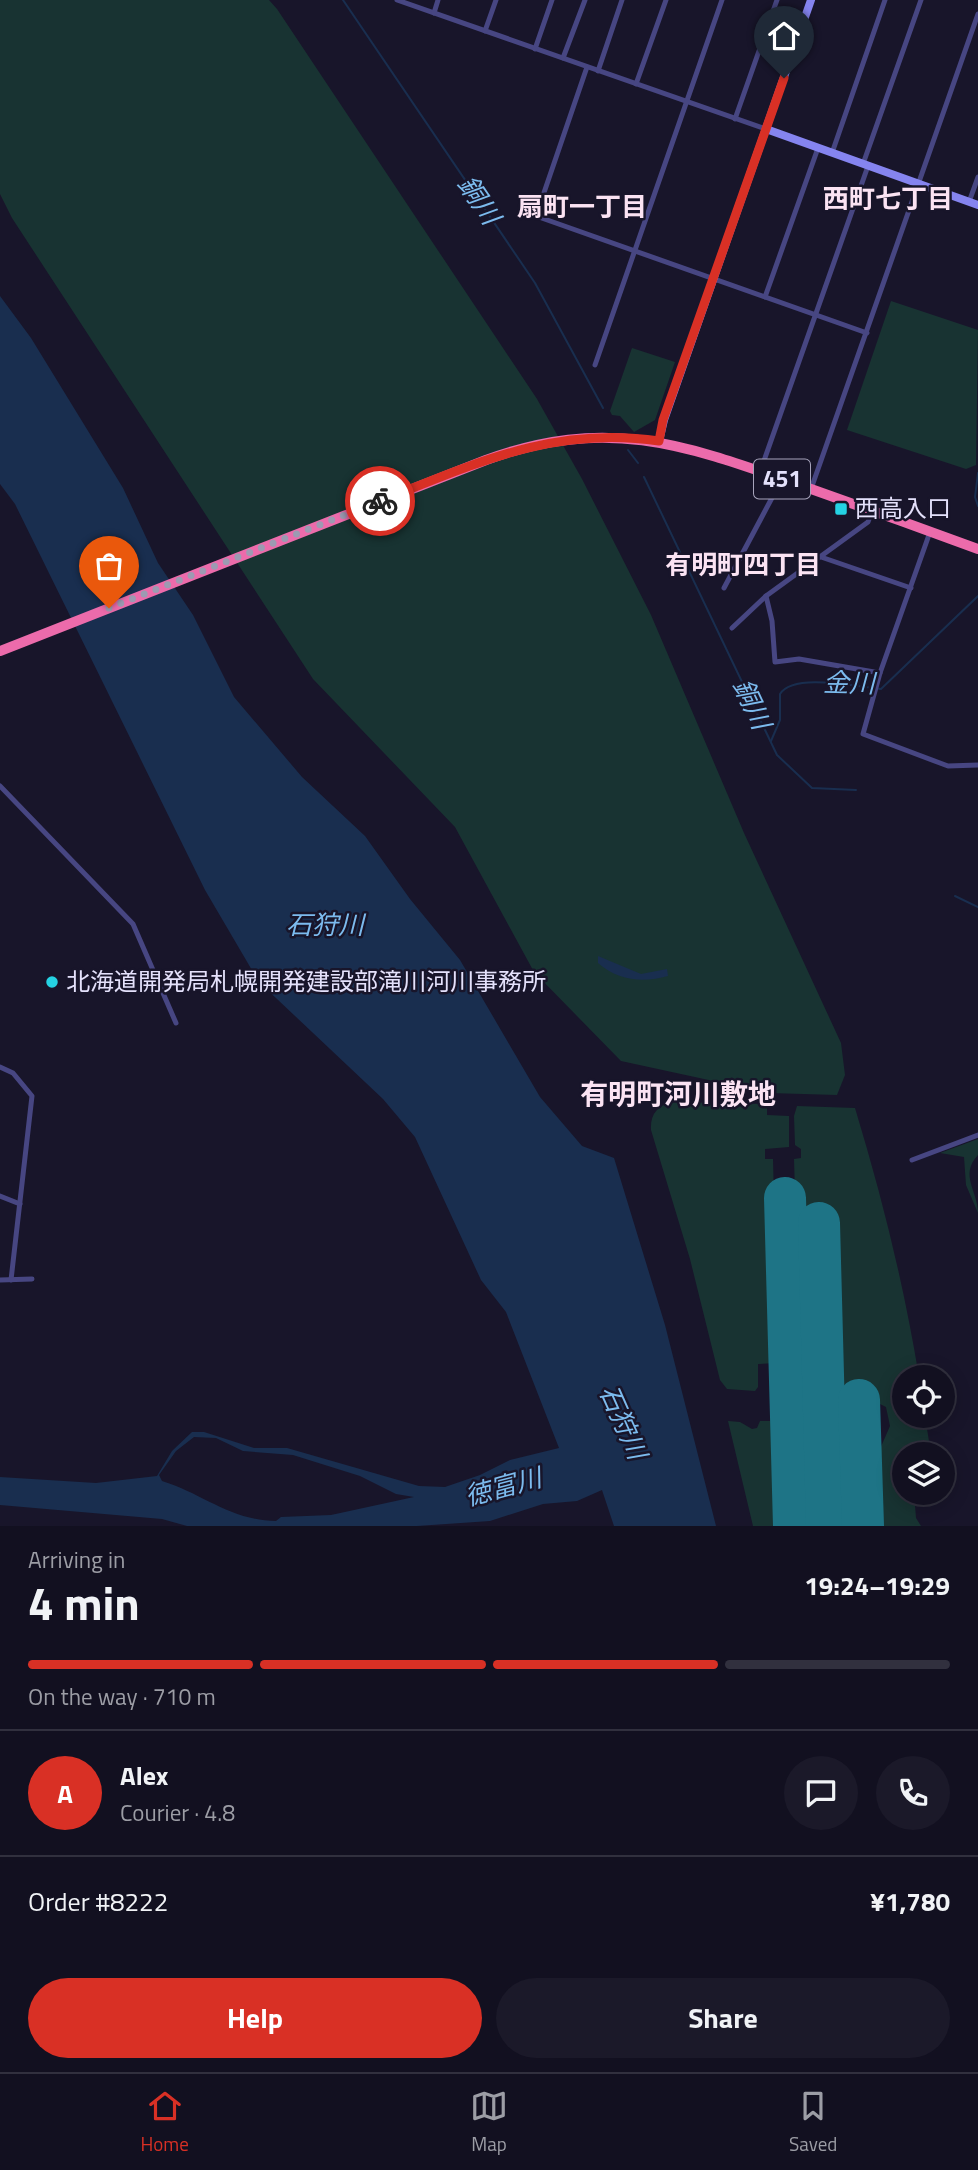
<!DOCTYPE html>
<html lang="en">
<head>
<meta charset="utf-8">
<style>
	:root { --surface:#121020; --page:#1b1929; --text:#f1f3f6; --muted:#9c9da5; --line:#31303e; --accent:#d93025 }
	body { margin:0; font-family:"Titillium Web","Noto Sans JP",sans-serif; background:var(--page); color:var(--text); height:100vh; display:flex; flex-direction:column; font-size:26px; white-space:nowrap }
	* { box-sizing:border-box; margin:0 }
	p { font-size:23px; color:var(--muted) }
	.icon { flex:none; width:38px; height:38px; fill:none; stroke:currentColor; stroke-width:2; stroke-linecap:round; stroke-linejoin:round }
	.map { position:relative; height:1526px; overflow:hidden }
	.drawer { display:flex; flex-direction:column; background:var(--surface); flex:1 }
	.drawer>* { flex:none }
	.buttons { position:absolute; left:892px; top:1365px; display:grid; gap:14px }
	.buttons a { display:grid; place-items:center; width:63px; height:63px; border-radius:50%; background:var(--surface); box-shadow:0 4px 18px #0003,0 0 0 2px var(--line); font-size:35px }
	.pin { position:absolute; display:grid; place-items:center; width:60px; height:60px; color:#fff; margin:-72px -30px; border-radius:50% 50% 50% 0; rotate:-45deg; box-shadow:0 0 7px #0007 }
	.pin .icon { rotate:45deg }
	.courier { position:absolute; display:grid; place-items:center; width:70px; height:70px; margin:-35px; border:5px solid #d93025; border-radius:50%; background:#fff; color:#222; box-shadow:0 2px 9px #0007 }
	.overview em { font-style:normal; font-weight:700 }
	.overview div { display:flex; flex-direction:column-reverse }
	.overview { display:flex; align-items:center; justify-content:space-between; height:119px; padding:0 28px }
	h1 { font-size:46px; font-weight:700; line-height:52px }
	.bar { display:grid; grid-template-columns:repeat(4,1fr); gap:10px 7px; align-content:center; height:84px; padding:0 28px }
	.bar i { height:9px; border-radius:5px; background:var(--line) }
	.bar .current { background:var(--accent) }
	.bar p { grid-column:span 4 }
	.line { display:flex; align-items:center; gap:18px; padding:0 28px; border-top:2px solid var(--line) }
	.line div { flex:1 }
	.round { display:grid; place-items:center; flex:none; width:74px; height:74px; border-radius:37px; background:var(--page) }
	.button { display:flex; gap:14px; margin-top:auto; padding:14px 28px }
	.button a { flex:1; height:80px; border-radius:42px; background:var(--accent); color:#fff; font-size:28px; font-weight:700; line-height:80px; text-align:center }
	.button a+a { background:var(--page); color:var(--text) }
	.dock { display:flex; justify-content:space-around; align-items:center; height:98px; border-top:2px solid var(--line); background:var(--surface); font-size:19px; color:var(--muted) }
	.dock a { display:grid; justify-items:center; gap:4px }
	.dock .current { color:var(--accent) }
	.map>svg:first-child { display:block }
</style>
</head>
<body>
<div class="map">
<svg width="978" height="1526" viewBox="0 0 978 1526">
	<rect width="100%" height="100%" fill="#18152a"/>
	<g fill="#183332">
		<polygon points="0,0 269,0 277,9 537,399 582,479 651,615 744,833 841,1043 845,1075 837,1095 769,1093 621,1061 534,972 455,827 313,679 12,218 0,194"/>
		<polygon points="891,301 978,330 976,465 966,469 847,430"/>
		<polygon points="632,348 675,362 655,420 634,432 620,416 612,415 610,411"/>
		<path d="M673 1102 767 1104V1115L789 1116V1147L765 1149V1159H773L778 1363 758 1364V1387L755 1391 727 1389 720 1380 690 1259 651 1130C650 1115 657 1105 673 1102Z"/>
		<path d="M797 1106 855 1108C882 1197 904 1285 919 1377H905V1416H925L931 1454H905V1493H933L931 1501 924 1498 915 1505 916 1518 921 1526H875L873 1465 890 1426 886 1407 874 1401H851L855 1526H804C803 1471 805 1418 804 1363H800L794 1159 801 1158V1149L795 1145 794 1116Z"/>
		<path d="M978 1139V1155C959 1175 978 1191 978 1213L966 1185 964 1157 940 1153Z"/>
		<polygon points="784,1183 792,1190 797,1363 781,1363 776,1190"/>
		<polygon points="786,1420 795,1420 802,1526 786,1526 784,1458"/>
		<polygon points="728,1421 740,1422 752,1429 757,1428 760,1421 776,1421 783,1526 753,1526"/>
	</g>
	<g fill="#192e4f" fill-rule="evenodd">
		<path d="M0 296 31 338 123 488 158 563 193 615 234 697 302 777 365 836 410 899 460 960 540 1097 582 1146 614 1158 665 1325 716 1526H614L602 1490 577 1501 543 1504 490 1521 417 1526H187L162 1519 0 1505V1477L96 1483 157 1476 172 1451 192 1432H204L254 1448H287L419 1486 445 1487 480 1475 510 1460 559 1448 506 1312 481 1280 415 1137 383 1099 259 982 205 890 15 504 0 484ZM194 1437 216 1438 243 1451 293 1455 360 1476 396 1494 414 1497 331 1515 281 1517 276 1521C229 1520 204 1494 162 1481L159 1475 176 1451Z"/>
		<path d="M598 956 641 974 667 969 668 976C644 983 618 981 598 963Z"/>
	</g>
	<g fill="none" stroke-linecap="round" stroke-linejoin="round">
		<g stroke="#192e4f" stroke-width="2">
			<polyline points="343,0 535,283 603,408"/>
			<polyline points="628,450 638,463"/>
			<polyline points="978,473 975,497 978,506"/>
			<polyline points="644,477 777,755 812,788 856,790"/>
			<path d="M771 741 780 720V694C793 672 858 687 881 689L978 596"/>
			<polyline points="955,896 978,907"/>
		</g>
		<g stroke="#1e7486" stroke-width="42">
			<polyline points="785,1198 794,1526"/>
			<polyline points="819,1223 827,1526"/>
			<polyline points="859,1400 863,1526"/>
		</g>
		<g stroke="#474682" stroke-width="5">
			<polyline points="397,0 766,129"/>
			<polyline points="434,13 438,0"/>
			<polyline points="485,31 496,0"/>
			<polyline points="535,49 552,0"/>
			<polyline points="563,58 585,0"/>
			<polyline points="587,67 536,216 867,333"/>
			<polyline points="598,71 622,0"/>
			<polyline points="636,84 666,0"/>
			<polyline points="735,119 777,0"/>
			<polyline points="832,153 885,0"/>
			<polyline points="863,164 921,0"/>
			<polyline points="969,202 978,177"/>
			<polyline points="765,297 818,148"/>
			<polyline points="595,365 722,0"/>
			<polyline points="760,472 868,166"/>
			<polyline points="811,489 978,14"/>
			<polyline points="930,532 880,673 863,734 948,766 978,765"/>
			<polyline points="821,557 911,588"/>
			<polyline points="724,588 782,479"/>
			<polyline points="766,596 772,621 775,662 799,659 880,673"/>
			<polyline points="732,628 766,596 868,522 872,511"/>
			<polyline points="0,786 133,924 176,1023"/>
			<polyline points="0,1067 13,1073 32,1096 11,1280"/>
			<polyline points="912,1160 978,1135"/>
			<polyline points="0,1196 20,1204"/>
			<polyline points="0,1280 32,1279"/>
		</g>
		<g stroke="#8584ef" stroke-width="8">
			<polyline points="766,129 978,205"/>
			<polyline points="659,441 664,420 811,0"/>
		</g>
		<path stroke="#ec6bab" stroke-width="10" d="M0 651 486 460C606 416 683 444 797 484 857 505 918 527 978 549"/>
	</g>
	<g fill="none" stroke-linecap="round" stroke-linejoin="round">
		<polyline stroke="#9d9ab2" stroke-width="7" stroke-dasharray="0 12.6" points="109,608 380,501"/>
		<path stroke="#d93025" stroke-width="9" d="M380 501C474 464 555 425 659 441L663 420 784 78"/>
	</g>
	<g fill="#25d2e3" stroke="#18152a" stroke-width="2.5">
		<rect x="834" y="502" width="14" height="14" rx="3.5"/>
		<circle cx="52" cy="982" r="7"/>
	</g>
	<g text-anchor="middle" stroke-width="5" stroke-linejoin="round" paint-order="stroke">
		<rect fill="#18152a" stroke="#a7a4bc" stroke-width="2" x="754" y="459.5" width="56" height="39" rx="5"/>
		<g font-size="23" font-weight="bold" fill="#e4e1fb">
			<text x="782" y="487">451</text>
		</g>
		<g font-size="24" fill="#e4e1fb" stroke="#18152a" text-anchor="start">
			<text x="855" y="517">西高入口</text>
			<text x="66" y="990">北海道開発局札幌開発建設部滝川河川事務所</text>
		</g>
		<g font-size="26" font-weight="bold" fill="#fbe3f3" stroke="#18152a">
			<text x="888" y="208">西町七丁目</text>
			<text x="582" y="216">扇町一丁目</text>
			<text x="743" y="574">有明町四丁目</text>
		</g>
		<g font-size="26" font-style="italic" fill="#7cbbee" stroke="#18152a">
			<text transform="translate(479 200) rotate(56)" y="9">銅川</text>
			<text transform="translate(849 683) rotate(1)" y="9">金川</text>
			<text transform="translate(752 704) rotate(65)" y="9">銅川</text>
			<text x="325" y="934">石狩川</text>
			<text transform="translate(623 1422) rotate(66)" y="9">石狩川</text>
			<text transform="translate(503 1487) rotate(-15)" y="9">徳富川</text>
		</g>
		<g font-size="28" font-weight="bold" fill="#fbe3f3" stroke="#18152a">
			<text x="678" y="1104">有明町河川敷地</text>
		</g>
	</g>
</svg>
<div class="buttons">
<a><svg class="icon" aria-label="locate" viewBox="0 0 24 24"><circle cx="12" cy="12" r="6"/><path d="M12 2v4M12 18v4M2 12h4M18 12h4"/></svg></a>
<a><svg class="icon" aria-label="layers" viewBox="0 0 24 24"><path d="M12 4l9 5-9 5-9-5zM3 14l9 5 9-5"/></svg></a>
</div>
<div class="pin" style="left:109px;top:608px;background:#ea580c"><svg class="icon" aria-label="bag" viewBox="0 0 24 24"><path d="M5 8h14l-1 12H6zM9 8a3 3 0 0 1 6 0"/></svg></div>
<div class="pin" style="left:784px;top:78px;background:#1f2937"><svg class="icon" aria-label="home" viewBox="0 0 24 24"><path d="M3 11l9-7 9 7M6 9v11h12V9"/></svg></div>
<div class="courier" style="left:380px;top:501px"><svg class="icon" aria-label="bike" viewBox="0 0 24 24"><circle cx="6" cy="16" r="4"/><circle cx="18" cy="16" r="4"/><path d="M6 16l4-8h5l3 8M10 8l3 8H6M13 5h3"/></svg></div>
</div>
<section class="drawer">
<div class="overview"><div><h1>4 min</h1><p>Arriving in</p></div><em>19:24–19:29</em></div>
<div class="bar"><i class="current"></i><i class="current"></i><i class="current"></i><i></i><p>On the way · 710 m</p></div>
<div class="line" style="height:126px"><b class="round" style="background:var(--accent);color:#fff">A</b><div><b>Alex</b><p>Courier · 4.8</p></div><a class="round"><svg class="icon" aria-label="chat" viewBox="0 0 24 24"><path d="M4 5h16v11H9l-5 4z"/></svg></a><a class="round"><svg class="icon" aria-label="phone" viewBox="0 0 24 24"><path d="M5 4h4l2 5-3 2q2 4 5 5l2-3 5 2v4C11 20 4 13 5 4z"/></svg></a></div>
<div class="line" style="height:91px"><div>Order #8222</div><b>¥1,780</b></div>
<div class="button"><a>Help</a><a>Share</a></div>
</section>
<nav class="dock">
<a class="current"><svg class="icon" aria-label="home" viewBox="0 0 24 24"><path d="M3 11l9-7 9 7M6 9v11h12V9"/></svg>Home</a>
<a><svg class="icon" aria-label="map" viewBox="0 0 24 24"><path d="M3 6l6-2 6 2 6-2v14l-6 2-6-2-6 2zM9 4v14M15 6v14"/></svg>Map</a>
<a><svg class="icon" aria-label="saved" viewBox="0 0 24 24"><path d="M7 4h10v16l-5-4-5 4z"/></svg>Saved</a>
</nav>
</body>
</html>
